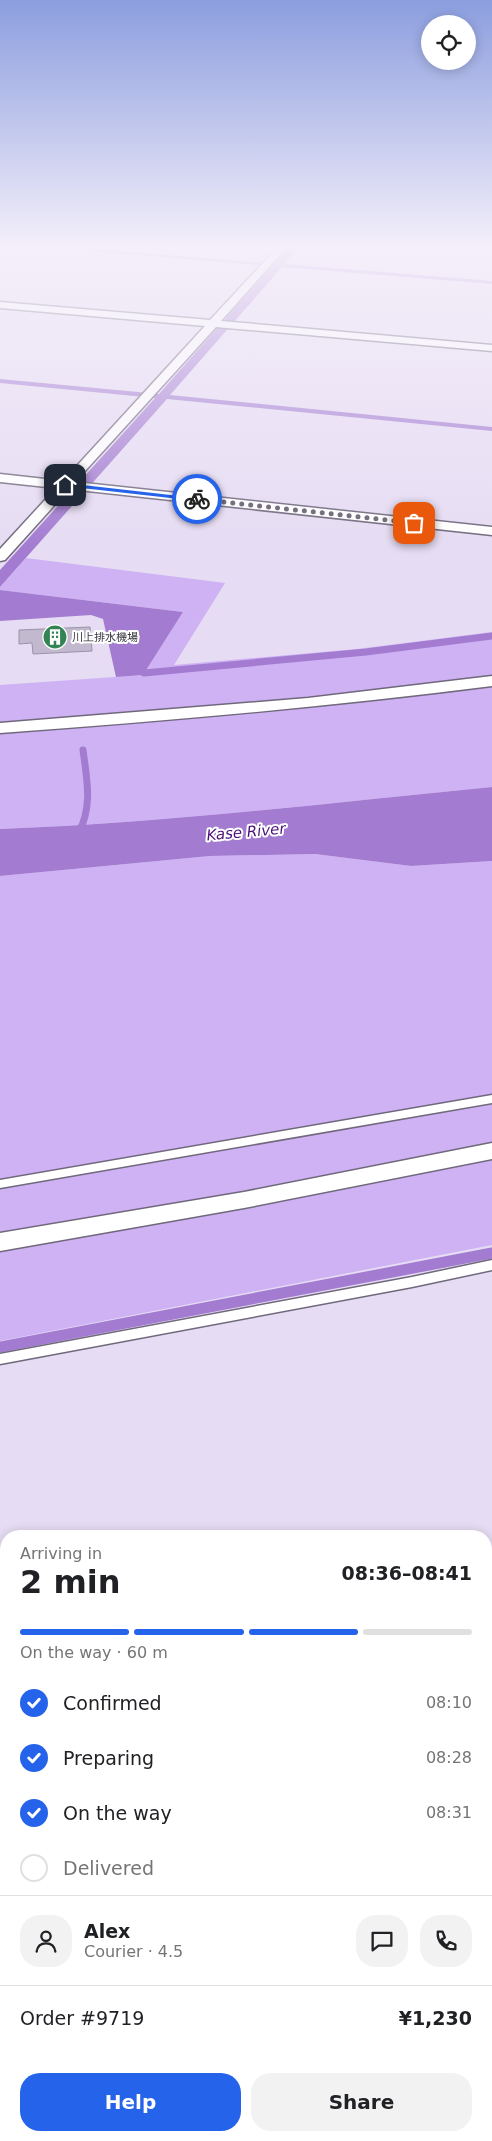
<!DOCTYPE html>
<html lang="en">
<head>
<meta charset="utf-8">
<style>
	:root { --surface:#fff; --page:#f2f2f2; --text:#202124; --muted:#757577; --line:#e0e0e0; --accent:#2563eb }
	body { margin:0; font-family:"DejaVu Sans","Noto Sans JP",sans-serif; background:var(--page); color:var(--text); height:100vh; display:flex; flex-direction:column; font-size:19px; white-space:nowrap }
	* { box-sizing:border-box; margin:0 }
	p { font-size:16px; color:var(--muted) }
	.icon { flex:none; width:28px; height:28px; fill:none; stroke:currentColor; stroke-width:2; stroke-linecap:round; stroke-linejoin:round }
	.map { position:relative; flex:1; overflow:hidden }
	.drawer { position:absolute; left:0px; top:1530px; width:492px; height:611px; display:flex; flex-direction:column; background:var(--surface); border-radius:20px 20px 0 0; box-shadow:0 2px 12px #0003 }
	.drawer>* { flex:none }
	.tools { position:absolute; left:421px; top:15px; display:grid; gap:10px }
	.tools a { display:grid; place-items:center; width:55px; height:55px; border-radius:50%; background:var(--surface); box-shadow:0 2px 12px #0003; font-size:25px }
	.pin { position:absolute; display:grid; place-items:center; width:42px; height:42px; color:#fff; margin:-21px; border-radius:10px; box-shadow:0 2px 8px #0006 }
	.courier { position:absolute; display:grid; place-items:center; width:50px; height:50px; margin:-25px; border:4px solid #2563eb; border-radius:50%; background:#fff; color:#222; box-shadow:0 1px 6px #0007 }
	.head em { font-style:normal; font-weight:700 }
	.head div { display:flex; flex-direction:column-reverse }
	.head { display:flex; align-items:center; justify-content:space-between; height:85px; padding:0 20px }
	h1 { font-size:32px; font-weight:700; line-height:38px }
	.bar { display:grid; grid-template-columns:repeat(4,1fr); gap:8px 5px; align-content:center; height:60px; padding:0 20px }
	.bar i { height:6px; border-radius:4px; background:var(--line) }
	.bar .active { background:var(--accent) }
	.bar p { grid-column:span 4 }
	.line { display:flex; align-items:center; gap:12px; padding:0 20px; border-top:1px solid var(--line) }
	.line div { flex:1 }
	.round { display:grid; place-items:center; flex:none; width:52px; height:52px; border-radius:20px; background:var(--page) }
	ol { padding:0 20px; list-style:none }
	li { display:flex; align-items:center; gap:15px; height:55px }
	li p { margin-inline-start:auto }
	li .icon { padding:5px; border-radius:50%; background:var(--accent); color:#fff; stroke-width:4 }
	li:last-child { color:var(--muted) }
	li i { width:28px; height:28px; border:2px solid var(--line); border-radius:50% }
	.primary-button { display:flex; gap:10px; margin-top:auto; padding:10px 20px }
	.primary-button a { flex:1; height:58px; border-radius:20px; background:var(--accent); color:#fff; font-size:20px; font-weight:700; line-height:58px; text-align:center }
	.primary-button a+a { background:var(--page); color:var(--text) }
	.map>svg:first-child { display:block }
</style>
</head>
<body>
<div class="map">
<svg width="492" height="2141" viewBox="0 0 492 2141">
	<rect width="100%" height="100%" fill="#e6dcf3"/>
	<g fill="#cfb2f4">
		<path d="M26 558 225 583 174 665 357 649 492 632V787C328 803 164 823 0 829V685L143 675 183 612 0 590V587Z"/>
		<polygon points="315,854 411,866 492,861 492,1245 0,1341 0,876 210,856"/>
	</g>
	<g fill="#a37cd1">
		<polygon points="50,248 81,248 274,264 288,248 298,248 285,264 492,281 492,284 282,267 170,395 492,427 492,431 167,399 0,587 0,570 155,398 0,383 0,379 159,394 272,266"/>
		<polygon points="0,590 183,612 143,675 116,677 103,619 91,615 0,621"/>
		<path d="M492 787V861L411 866 315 854 210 856 0 876V829C165 823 328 803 492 787Z"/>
	</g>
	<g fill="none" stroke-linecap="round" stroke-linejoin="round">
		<g stroke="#a37cd1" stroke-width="7">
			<polyline points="144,673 366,652 492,636"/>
			<path d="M78 834C93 807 87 780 83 750"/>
		</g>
		<g stroke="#a37cd1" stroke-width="11">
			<polyline points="0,1347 492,1253"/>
			<polyline points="0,1564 6,1566"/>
		</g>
		<polyline stroke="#a37cd1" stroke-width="14" points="486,1699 492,1697"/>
	</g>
	<g fill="#c2b9ce" stroke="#9b93a7">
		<polygon points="90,627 92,651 33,654 32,643 19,644 19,630"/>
		<polygon points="486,1864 492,1866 492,1961 486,1960"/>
		<polygon points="6,2115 6,2135 82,2135 84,2141 0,2141 0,2118"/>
		<polygon points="198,2135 370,2135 370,2141 197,2141"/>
	</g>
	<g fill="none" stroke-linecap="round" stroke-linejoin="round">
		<defs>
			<g id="lane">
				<polygon points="492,1095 492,1103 0,1188 0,1180"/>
				<polygon points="492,1260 492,1270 412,1287 0,1364 0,1354 412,1277"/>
			</g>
			<g id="street">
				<polygon points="277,248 286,248 221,321 492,345 492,351 216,327 75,482 492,527 492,535 69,489 5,560 0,561 0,549 56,488 0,482 0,474 63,481 205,326 0,308 0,302 210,320"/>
				<path d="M492 676V686C329 707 164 721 0 733V723L308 698Z"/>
				<polygon points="492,1143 492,1159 244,1208 0,1251 0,1233 244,1192"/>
				<polygon points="0,1584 6,1586 6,1612 0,1610"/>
				<polygon points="492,1721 492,1751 486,1753 486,1722"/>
				<polygon points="6,2071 6,2109 0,2111 0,2073"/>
				<polygon points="486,2099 492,2101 492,2141 478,2135 486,2135"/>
			</g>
		</defs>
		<use href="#lane" stroke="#70687b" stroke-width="3"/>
		<use href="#street" stroke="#70687b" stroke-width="3"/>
		<use href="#lane" fill="#fff" fill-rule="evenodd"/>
		<use href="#street" fill="#fff" fill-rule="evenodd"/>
	</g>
	<linearGradient id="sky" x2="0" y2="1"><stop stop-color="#8c9edf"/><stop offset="0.45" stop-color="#f4effa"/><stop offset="1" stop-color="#f4effa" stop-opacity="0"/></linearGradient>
	<rect width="492" height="548" fill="url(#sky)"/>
	<polygon fill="#2563eb" points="65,483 197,498 199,499 197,501 64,486"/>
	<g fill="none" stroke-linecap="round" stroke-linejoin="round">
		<polyline stroke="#76707e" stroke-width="5" stroke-dasharray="0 9" points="197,499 414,523"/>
	</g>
	<defs>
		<symbol id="building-disc" viewBox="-11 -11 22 22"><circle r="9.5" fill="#338354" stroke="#fff"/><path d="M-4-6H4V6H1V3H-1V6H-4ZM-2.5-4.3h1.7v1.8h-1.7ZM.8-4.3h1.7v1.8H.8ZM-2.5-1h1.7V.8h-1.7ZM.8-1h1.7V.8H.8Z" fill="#fff"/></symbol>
	</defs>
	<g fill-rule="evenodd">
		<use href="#building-disc" x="41" y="623" width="28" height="28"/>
	</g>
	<g text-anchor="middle" stroke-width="4" stroke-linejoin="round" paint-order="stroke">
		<g font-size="11" fill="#39363f" stroke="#fff" text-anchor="start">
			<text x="72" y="641">川上排水機場</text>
		</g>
		<g font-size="15" font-style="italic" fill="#4c1178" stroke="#fff">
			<text transform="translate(246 832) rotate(-5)" y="5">Kase River</text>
		</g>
	</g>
</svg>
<div class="tools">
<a><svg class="icon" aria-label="locate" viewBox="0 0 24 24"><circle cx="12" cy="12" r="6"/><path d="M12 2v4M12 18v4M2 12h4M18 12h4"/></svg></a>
</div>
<div class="pin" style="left:414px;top:523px;background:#ea580c"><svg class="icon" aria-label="bag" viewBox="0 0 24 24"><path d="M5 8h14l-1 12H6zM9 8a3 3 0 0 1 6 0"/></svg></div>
<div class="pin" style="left:65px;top:485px;background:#1f2937"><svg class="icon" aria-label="home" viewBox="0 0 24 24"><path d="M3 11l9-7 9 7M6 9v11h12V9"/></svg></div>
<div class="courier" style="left:197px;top:499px"><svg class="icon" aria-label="bike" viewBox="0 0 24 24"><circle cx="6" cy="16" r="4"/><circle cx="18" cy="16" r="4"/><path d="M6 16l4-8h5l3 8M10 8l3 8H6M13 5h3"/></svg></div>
<section class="drawer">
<div class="head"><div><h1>2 min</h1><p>Arriving in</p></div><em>08:36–08:41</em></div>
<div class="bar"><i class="active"></i><i class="active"></i><i class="active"></i><i></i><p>On the way · 60 m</p></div>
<ol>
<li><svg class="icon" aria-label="check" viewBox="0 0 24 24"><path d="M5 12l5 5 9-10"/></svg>Confirmed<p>08:10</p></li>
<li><svg class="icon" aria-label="check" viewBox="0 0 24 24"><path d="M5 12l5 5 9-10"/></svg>Preparing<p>08:28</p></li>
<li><svg class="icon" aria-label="check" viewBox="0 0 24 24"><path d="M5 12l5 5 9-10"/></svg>On the way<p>08:31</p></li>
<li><i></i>Delivered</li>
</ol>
<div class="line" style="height:90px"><a class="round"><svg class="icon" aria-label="person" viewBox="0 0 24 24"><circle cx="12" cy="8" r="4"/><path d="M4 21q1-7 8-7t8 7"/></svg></a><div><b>Alex</b><p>Courier · 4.5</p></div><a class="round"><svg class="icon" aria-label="chat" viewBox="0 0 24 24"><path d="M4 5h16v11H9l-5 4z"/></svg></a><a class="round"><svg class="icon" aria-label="phone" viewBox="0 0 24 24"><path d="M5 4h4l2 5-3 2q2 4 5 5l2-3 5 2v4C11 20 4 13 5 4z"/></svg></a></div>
<div class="line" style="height:65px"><div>Order #9719</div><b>¥1,230</b></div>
<div class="primary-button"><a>Help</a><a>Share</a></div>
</section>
</div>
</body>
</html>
